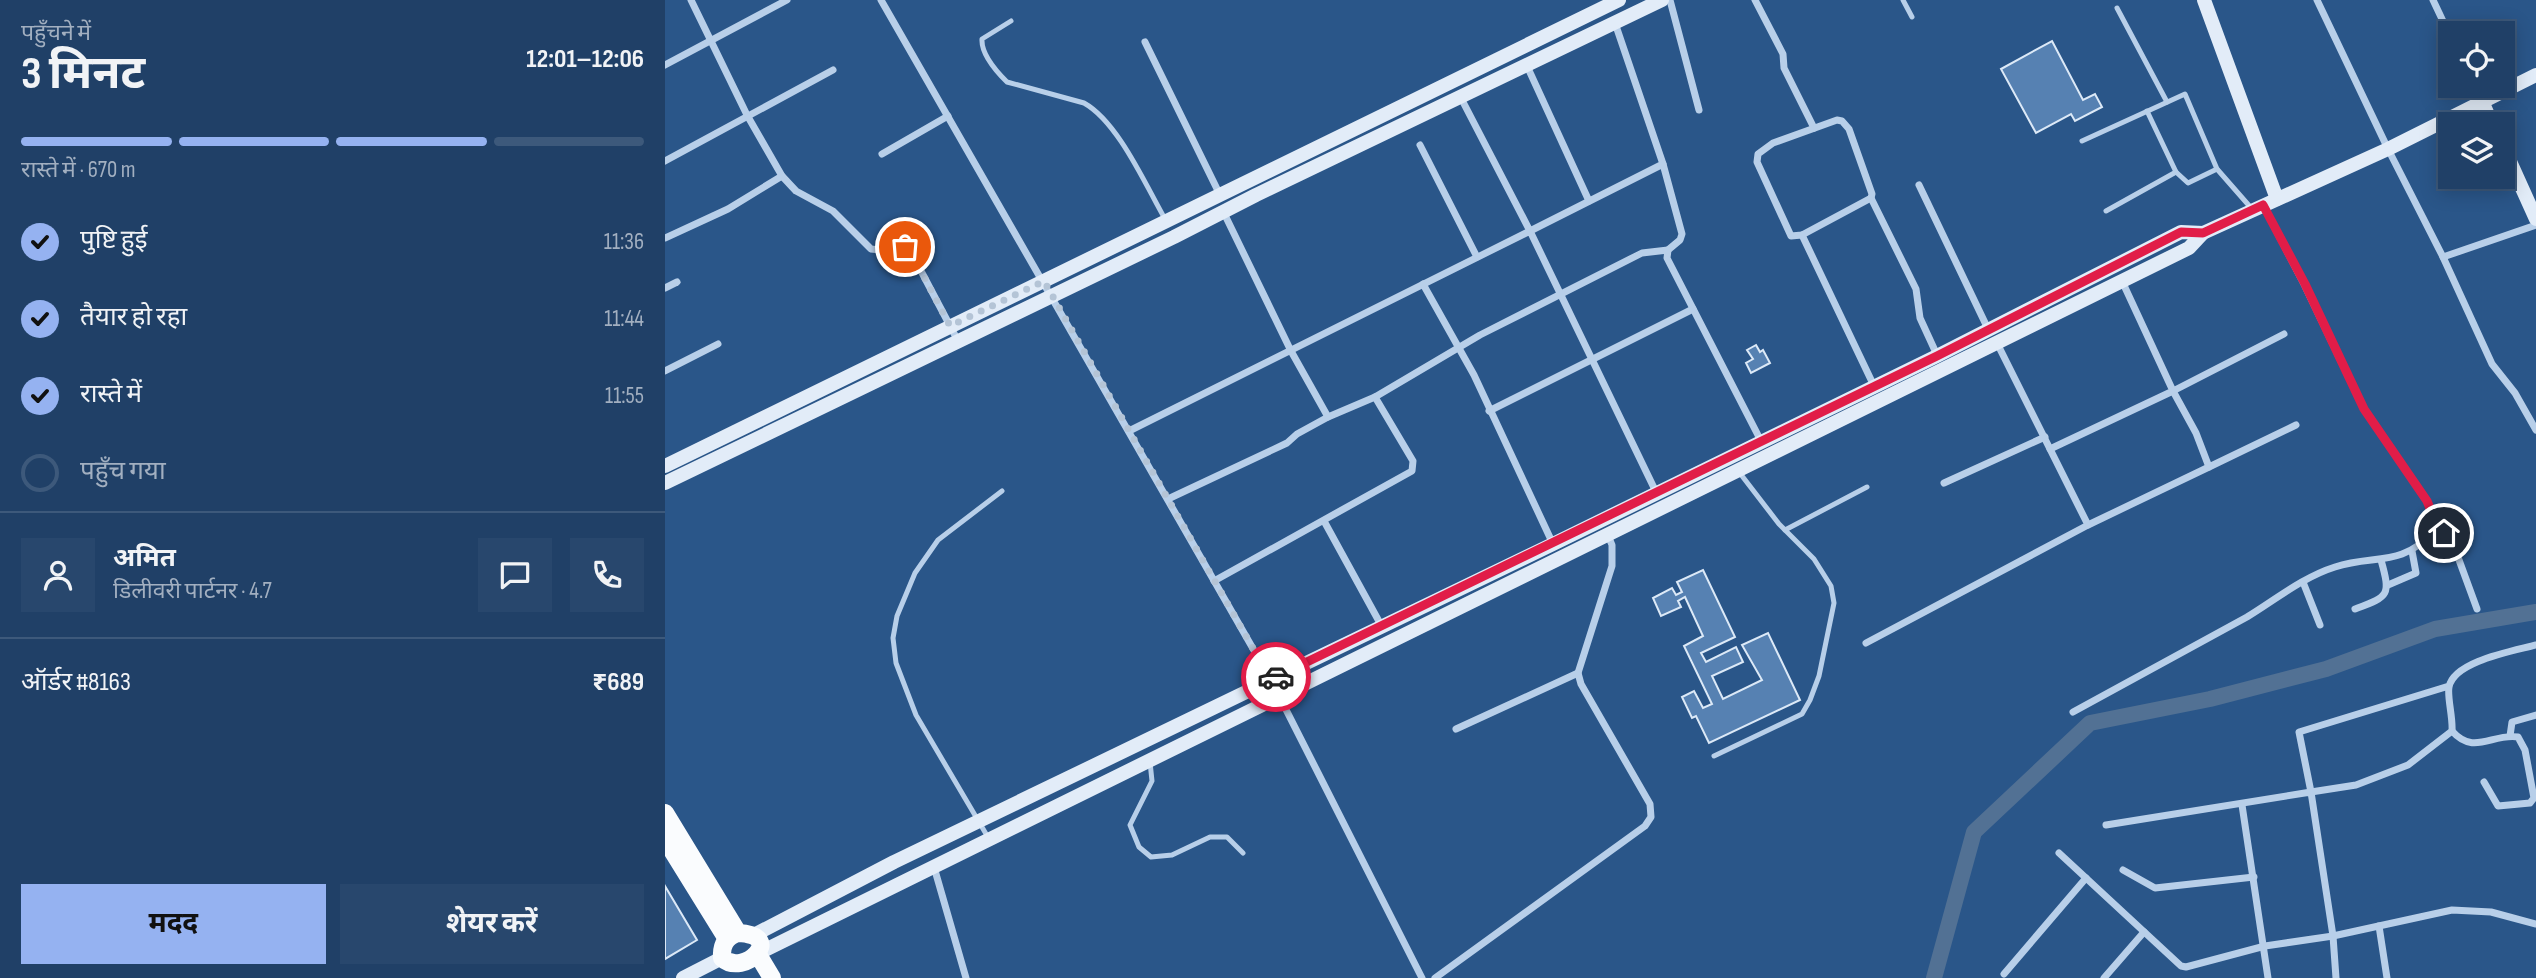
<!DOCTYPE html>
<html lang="hi">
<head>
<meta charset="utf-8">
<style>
	:root { --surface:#204067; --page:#28476d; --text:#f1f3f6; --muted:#a2afc0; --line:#3d597b; --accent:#95b2f1 }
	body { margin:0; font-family:"Sofia Sans Condensed","Noto Sans Devanagari",sans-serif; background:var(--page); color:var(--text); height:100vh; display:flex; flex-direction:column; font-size:26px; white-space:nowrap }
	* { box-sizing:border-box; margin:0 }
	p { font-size:23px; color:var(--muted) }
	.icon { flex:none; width:38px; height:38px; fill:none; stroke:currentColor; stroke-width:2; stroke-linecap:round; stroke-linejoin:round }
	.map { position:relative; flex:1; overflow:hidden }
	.panel { display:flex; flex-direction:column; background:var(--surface); width:665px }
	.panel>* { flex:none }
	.fabs { position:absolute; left:1773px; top:21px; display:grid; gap:14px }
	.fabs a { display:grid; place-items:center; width:77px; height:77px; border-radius:0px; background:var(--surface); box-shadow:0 4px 18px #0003,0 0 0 2px var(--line); font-size:35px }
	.pin { position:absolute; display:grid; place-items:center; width:60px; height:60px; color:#fff; margin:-30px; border:4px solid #fff; border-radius:50%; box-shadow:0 2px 7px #0007 }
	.courier { position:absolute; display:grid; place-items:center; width:70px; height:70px; margin:-35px; border:5px solid #e11d48; border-radius:50%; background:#fff; color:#222; box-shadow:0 2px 9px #0007 }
	.head em { font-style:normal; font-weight:700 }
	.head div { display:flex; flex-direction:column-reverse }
	.head { display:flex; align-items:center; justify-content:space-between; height:119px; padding:0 21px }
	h1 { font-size:46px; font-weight:700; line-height:52px }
	.bar { display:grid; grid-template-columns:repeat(4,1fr); gap:10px 7px; align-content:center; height:84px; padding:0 21px }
	.bar i { height:9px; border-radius:5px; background:var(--line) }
	.bar .selected { background:var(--accent) }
	.bar p { grid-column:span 4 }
	.line { display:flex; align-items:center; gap:18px; padding:0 21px; border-top:2px solid var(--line) }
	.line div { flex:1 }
	.round { display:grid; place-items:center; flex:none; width:74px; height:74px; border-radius:0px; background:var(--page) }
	ol { padding:0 21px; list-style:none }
	li { display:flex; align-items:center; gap:21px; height:77px }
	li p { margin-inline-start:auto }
	li .icon { padding:7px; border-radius:50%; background:var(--accent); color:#111; stroke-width:4 }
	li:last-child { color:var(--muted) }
	li i { width:38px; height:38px; border:4px solid var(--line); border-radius:50% }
	.button { display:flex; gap:14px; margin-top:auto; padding:14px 21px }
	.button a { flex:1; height:80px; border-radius:0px; background:var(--accent); color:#111; font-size:28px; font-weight:700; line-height:80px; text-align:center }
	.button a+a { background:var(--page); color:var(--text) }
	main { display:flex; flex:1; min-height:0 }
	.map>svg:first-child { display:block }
</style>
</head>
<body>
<main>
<section class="panel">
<div class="head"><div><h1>3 मिनट</h1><p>पहुँचने में</p></div><em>12:01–12:06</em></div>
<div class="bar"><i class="selected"></i><i class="selected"></i><i class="selected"></i><i></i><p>रास्ते में · 670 m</p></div>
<ol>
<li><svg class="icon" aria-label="check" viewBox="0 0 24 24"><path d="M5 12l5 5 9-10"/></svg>पुष्टि हुई<p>11:36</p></li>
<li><svg class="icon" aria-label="check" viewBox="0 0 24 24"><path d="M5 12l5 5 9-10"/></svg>तैयार हो रहा<p>11:44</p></li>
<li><svg class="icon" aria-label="check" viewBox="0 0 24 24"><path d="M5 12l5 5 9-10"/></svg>रास्ते में<p>11:55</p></li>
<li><i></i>पहुँच गया</li>
</ol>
<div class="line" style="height:126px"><a class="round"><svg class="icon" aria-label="person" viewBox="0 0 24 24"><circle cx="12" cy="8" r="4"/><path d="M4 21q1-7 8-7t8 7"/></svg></a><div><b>अमित</b><p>डिलीवरी पार्टनर · 4.7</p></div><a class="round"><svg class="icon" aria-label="chat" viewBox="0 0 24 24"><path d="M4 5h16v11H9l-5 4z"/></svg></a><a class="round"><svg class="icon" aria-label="phone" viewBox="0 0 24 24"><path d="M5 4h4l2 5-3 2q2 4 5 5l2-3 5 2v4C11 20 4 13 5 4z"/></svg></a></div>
<div class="line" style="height:91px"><div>ऑर्डर #8163</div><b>₹689</b></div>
<div class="button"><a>मदद</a><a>शेयर करें</a></div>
</section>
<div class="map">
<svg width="1871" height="978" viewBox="0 0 1871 978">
	<rect width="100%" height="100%" fill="#2a5689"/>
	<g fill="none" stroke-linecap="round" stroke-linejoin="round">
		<polyline stroke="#527194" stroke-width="16" points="1269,978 1309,832 1425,723 1545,699 1661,669 1770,629 1871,612"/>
	</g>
	<g fill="#5681b2" stroke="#dce9f7" stroke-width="2">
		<polygon points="1387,41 1418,100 1430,94 1437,107 1410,121 1406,114 1371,133 1336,69"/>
		<polygon points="1091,345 1095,352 1098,350 1105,363 1086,373 1081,363 1088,359 1082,350"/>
		<polygon points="1038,570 1070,637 1036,653 1041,662 1071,647 1078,662 1047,676 1058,699 1097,680 1077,645 1103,633 1135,700 1044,743 1031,716 1027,718 1017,697 1029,691 1038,708 1047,704 1019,646 1038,636 1020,597 1013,601 1016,607 996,616 988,598 1007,588 1011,595 1017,592 1012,582"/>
		<polygon points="0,886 32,940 0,959"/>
	</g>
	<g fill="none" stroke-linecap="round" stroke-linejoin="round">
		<g stroke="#b8cfe9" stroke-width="5">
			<polyline points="1238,0 1247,17"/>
			<polyline points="1452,8 1502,102"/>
			<path d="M346 21 317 39C316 54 332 72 342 82L419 103C453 122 480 184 500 219"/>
			<polyline points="1482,111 1511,172 1523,183 1552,169"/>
			<polyline points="1417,141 1520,94 1552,169 1587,209"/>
			<polyline points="1441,211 1511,172"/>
			<polyline points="1120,530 1202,487"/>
			<polyline points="1049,756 1137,714 1145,700 1154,676 1169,603 1166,586 1149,559 1114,524 1074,472"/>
			<polyline points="485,762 487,781 465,825 474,847 486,857 507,855 545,837 562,837 578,853"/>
			<polyline points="324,839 251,715 231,663 228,638 232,616 250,573 273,540 337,491"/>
		</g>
		<g stroke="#b8cfe9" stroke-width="7">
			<path d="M26 0 82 115 117 176 131 191 168 211 206 249C221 252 232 240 246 252L293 341"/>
			<polyline points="216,0 606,680 757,978"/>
			<polyline points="1005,0 1034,110"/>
			<polyline points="1090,0 1118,54 1119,68 1149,128"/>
			<polyline points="1652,0 1723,149 1778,257 1827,364 1850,393 1871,430"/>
			<polyline points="1768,0 1785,36"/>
			<polyline points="480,42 555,195"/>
			<polyline points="0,65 122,0"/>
			<polyline points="862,66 924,201"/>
			<polyline points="1809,86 1816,101"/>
			<polyline points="796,98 865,231 998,164 950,23"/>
			<polygon points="1172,120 1177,121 1184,129 1207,194 1206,198 1137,235 1126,236 1092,162 1093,154 1108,143"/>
			<polyline points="755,145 812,257"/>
			<polyline points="217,154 283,116"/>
			<polyline points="0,161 168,70"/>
			<polyline points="998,164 1017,234 1015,240 1003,250 1002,258 1096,441"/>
			<polyline points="1254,185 1323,329"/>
			<polyline points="1206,198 1251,289 1255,318 1272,355"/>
			<polyline points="1137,235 1209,386"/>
			<polyline points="0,238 63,209 117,176"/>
			<polyline points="1778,257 1871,225"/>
			<polyline points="758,284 809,375 888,544"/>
			<polyline points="0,288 12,282"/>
			<polyline points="1619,334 1508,391 1531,433 1544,467 1631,425"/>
			<polyline points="0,371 53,344"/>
			<polyline points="824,411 1028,309"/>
			<polyline points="663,417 710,397 815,335 977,253 1003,250"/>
			<polyline points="464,431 865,231 991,492"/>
			<polyline points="1385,449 1508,391 1457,281"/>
			<polyline points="1279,483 1380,437"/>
			<polyline points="503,499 622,443 632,434 663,417 626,351 558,211"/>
			<polyline points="659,521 716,625"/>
			<polyline points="1769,524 1790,549 1812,609"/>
			<polyline points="1423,525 1544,467"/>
			<polyline points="549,581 747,471 748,461 710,397"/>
			<polyline points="1638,582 1655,625"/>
			<polyline points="1723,585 1751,573 1747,551"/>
			<path d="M1690 609C1724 596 1726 596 1716 560"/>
			<polyline points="1201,643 1423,525 1332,343"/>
			<path d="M1784 686 1634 732 1646 792 1691 785 1743 765 1787 731C1788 717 1782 697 1784 687 1789 661 1849 651 1871 645"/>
			<path d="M1408 712C1466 680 1524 649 1582 617 1610 600 1638 577 1670 567 1710 554 1735 568 1768 532V513L1762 501 1699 409 1639 284 1598 205"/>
			<polyline points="791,729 913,673"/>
			<path d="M1787 731C1809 756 1827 733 1853 737L1860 750 1869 798 1865 803 1833 806 1819 782"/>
			<polyline points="1845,736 1847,722 1871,715"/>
			<polyline points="1577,805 1603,978"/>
			<polyline points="1441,825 1646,792 1668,936 1671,978"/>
			<polyline points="1394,853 1516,966 1521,967 1600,946 1668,936 1787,910 1826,912 1871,924"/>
			<polyline points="269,867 301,978"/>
			<polyline points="1458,870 1490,888 1589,877"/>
			<polyline points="1714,926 1722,978"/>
			<polyline points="1339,974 1421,878"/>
			<polyline points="770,978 980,826 986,817 985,804 916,684 913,673 947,566 947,545 942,533"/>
			<polyline points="1439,978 1479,932"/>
		</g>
		<g stroke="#e2ecf8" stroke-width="14">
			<polyline points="1539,0 1612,199"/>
			<polyline points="1817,101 1827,124"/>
			<polyline points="1838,146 1871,219"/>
			<polyline points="0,466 954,0"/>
			<polyline points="0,483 509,237 591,195 997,0"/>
			<polyline points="87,936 229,862 888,544 1272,356 1516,232 1538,233"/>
			<polyline points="96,952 1524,248 1538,233 1723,149 1871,75"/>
			<polyline points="18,978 57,958"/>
		</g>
		<g stroke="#fafcfe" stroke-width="18">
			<path d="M0 813 73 933C122 935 79 978 57 958 56 945 61 937 73 933"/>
			<polyline points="0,839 62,939"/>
			<polyline points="95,958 107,978"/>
		</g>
	</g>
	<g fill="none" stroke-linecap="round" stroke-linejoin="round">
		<polyline stroke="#b4c4d6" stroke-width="7" stroke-dasharray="0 12.6" points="240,247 246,252 285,326 379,281 606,680 611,677"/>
		<path stroke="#e11d48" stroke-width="9" d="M611 677 1272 356 1516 232 1538 233 1598 205 1640 284 1699 409 1762 501C1768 514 1768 524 1779 533"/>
	</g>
</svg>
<div class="fabs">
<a><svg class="icon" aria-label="locate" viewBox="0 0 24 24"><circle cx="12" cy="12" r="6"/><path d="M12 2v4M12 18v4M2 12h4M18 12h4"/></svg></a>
<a><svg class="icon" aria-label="layers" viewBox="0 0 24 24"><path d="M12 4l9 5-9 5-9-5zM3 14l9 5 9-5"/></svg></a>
</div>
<div class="pin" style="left:240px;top:247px;background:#ea580c"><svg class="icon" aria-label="bag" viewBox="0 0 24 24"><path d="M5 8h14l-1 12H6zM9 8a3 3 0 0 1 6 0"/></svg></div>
<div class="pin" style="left:1779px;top:533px;background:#1f2937"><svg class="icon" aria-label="home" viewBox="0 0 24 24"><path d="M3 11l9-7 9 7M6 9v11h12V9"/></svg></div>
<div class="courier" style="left:611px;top:677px"><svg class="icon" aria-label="car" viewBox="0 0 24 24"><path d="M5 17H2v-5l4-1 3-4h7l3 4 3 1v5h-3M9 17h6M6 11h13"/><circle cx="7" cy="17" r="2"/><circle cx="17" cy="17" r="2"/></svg></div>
</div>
</main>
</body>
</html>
